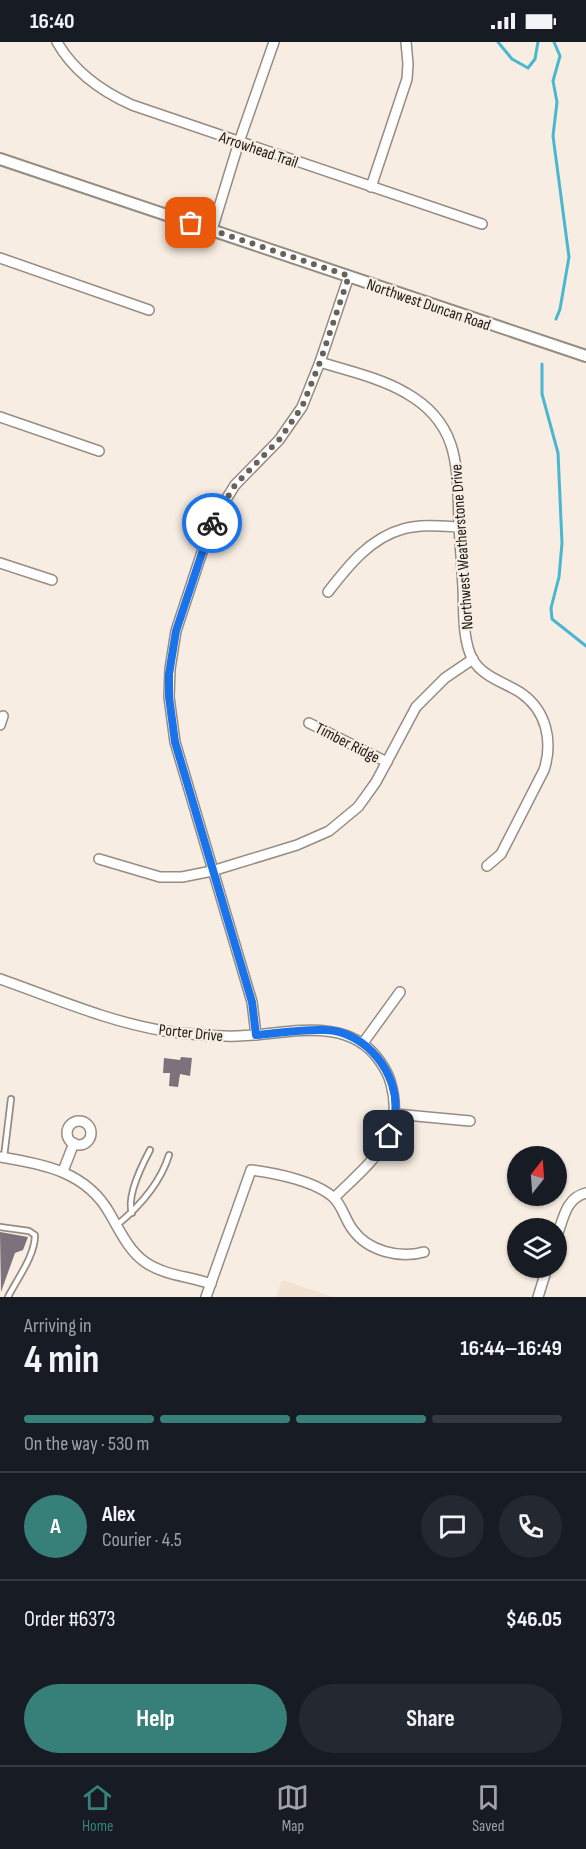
<!DOCTYPE html>
<html lang="en">
<head>
<meta charset="utf-8">
<style>
	:root { --surface:#171b24; --page:#242831; --text:#f1f3f6; --muted:#9ea1a6; --line:#363941; --accent:#377f79 }
	body { margin:0; font-family:"Sofia Sans Condensed",sans-serif; background:var(--page); color:var(--text); height:100vh; display:flex; flex-direction:column; font-size:22px; white-space:nowrap }
	* { box-sizing:border-box; margin:0 }
	p { font-size:20px; color:var(--muted) }
	.icon { flex:none; width:33px; height:33px; fill:none; stroke:currentColor; stroke-width:2; stroke-linecap:round; stroke-linejoin:round }
	.map { position:relative; height:1255px; overflow:hidden }
	.side { display:flex; flex-direction:column; background:var(--surface); flex:1 }
	.side>* { flex:none }
	.needle { width:39px; rotate:17deg }
	.buttons { position:absolute; left:507px; top:1104px; display:grid; gap:12px }
	.buttons a { display:grid; place-items:center; width:60px; height:60px; border-radius:50%; background:var(--surface); box-shadow:0 2px 4px #0004; font-size:30px }
	.pin { position:absolute; display:grid; place-items:center; width:51px; height:51px; color:#fff; margin:-26px; border-radius:12px; box-shadow:0 3px 9px #0006 }
	.courier { position:absolute; display:grid; place-items:center; width:60px; height:60px; margin:-30px; border:4px solid #1a73e8; border-radius:50%; background:#fff; color:#222; box-shadow:0 2px 8px #0007 }
	.overview em { font-style:normal; font-weight:700 }
	.overview div { display:flex; flex-direction:column-reverse }
	.overview { display:flex; align-items:center; justify-content:space-between; height:102px; padding:0 24px }
	h1 { font-size:39px; font-weight:700; line-height:45px }
	.bar { display:grid; grid-template-columns:repeat(4,1fr); gap:9px 6px; align-content:center; height:72px; padding:0 24px }
	.bar i { height:8px; border-radius:4px; background:var(--line) }
	.bar .current { background:var(--accent) }
	.bar p { grid-column:span 4 }
	.line { display:flex; align-items:center; gap:15px; padding:0 24px; border-top:2px solid var(--line) }
	.line div { flex:1 }
	.round { display:grid; place-items:center; flex:none; width:63px; height:63px; border-radius:32px; background:var(--page) }
	.button { display:flex; gap:12px; margin-top:auto; padding:12px 24px }
	.button a { flex:1; height:69px; border-radius:36px; background:var(--accent); color:#fff; font-size:24px; font-weight:700; line-height:69px; text-align:center }
	.button a+a { background:var(--page); color:var(--text) }
	.status { display:flex; justify-content:space-between; align-items:center; height:42px; padding:0 30px; background:var(--surface); direction:ltr }
	.status svg { height:16px; fill:currentColor }
	.tab-bar { display:flex; justify-content:space-around; align-items:center; height:84px; border-top:2px solid var(--line); background:var(--surface); font-size:16px; color:var(--muted) }
	.tab-bar a { display:grid; justify-items:center; gap:3px }
	.tab-bar .current { color:var(--accent) }
	.map>svg:first-child { display:block }
</style>
</head>
<body>
<div class="status"><b>16:40</b><svg viewBox="0 0 49 12"><path d="M0 12V9h3v3zM5 12V6h3v6zM10 12V3h3v9zM15 12V0h3v12zM26 1h20v11H26zM47 4h2v5h-2z"/></svg></div>
<div class="map">
<svg width="586" height="1255" viewBox="0 0 586 1255">
	<rect width="100%" height="100%" fill="#f8ede2"/>
	<polygon fill="#f3e2d1" points="282,1238 333,1255 276,1255"/>
	<g fill="none" stroke-linecap="round" stroke-linejoin="round">
		<g stroke="#48b7cf" stroke-width="3">
			<polyline points="498,0 512,17 528,26 535,17 538,0"/>
			<polyline points="554,0 560,14 553,39 557,60 553,94 569,215 560,267 556,277"/>
			<polyline points="542,322 542,352 558,411 562,501 559,535 551,566 552,577 586,604"/>
		</g>
	</g>
	<g fill="#7d727b">
		<polygon points="181,1015 192,1016 190,1034 180,1032 178,1045 169,1044 170,1031 163,1031 164,1016 180,1018"/>
		<polygon points="0,1190 28,1195 23,1208 15,1211 1,1250"/>
	</g>
	<g fill="none" stroke-linecap="round" stroke-linejoin="round">
		<defs>
			<g id="service">
				<polyline points="4,1115 11,1057"/>
				<path d="M132 1171C126 1154 142 1123 150 1108"/>
				<path d="M117 1183C140 1164 160 1142 169 1113"/>
				<path d="M0 1185 29 1189 35 1193C35 1214 17 1237 8 1255"/>
			</g>
			<g id="minor">
				<path d="M57 0C74 30 101 49 132 63L482 182"/>
				<polyline points="371,145 407,37 408,22 406,0"/>
				<polyline points="212,188 239,100 274,0"/>
				<polyline points="0,216 149,268"/>
				<path d="M320 320C348 329 381 336 406 351 461 382 457 427 459 482 460 503 462 524 463 546 464 566 462 599 473 618 483 635 506 641 521 651 547 669 553 700 544 728L501 812 487 824"/>
				<polyline points="0,375 99,409"/>
				<polyline points="0,521 52,538"/>
				<path d="M328 550C348 524 370 496 403 487 421 482 441 484 459 485"/>
				<polyline points="309,681 387,720"/>
				<polyline points="0,683 3,674"/>
				<polyline points="99,817 160,835 182,835 212,829 297,803 329,789 358,765 366,754 376,740 416,665 445,636 473,617"/>
				<path d="M0 937C54 956 109 980 165 989 189 992 214 995 238 994 285 993 346 972 379 1018 384 1025 389 1033 391 1042 406 1096 368 1122 334 1156"/>
				<polyline points="256,993 252,960 175,700 169,655 170,627 176,589 212,480 235,443 279,398 302,365 320,320 349,234"/>
				<polyline points="363,1001 400,950"/>
				<polyline points="395,1072 470,1079"/>
				<circle cx="79" cy="1091" r="12"/>
				<path d="M0 1115C44 1122 87 1130 110 1172 120 1189 129 1209 145 1220 165 1234 189 1234 211 1242"/>
				<polyline points="63,1129 74,1101"/>
				<path d="M556 1197C563 1179 565 1156 586 1151"/>
				<path d="M206 1255 251 1128C275 1131 316 1139 334 1156 343 1165 345 1178 353 1188 368 1209 400 1217 424 1210"/>
				<polyline points="538,1255 547,1226"/>
			</g>
			<polyline id="tertiary" points="0,117 586,314"/>
		</defs>
		<use href="#service" stroke="#968c82" stroke-width="8"/>
		<use href="#minor" stroke="#968c82" stroke-width="12"/>
		<use href="#tertiary" stroke="#968c82" stroke-width="14"/>
		<use href="#service" stroke="#fff" stroke-width="4.5"/>
		<use href="#minor" stroke="#fff" stroke-width="9"/>
		<use href="#tertiary" stroke="#fff" stroke-width="10"/>
	</g>
	<g fill="none" stroke-linecap="round" stroke-linejoin="round">
		<polyline stroke="#68625b" stroke-width="6" stroke-dasharray="0 10.8" points="191,181 349,234 320,320 302,365 279,398 235,443 212,481"/>
		<path stroke="#1a73e8" stroke-width="8" d="M212 481 176 589 169 632V655L175 700 252 960 256 993C279 991 302 987 325 988 366 989 400 1032 395 1072 394 1079 391 1087 389 1094"/>
	</g>
	<g text-anchor="middle" stroke-width="4.5" stroke-linejoin="round" paint-order="stroke">
		<g font-size="16" fill="#1a1713" stroke="#f8ede2">
			<text transform="translate(259 107) rotate(19)" y="6">Arrowhead Trail</text>
			<text transform="translate(429 262) rotate(19)" y="6">Northwest Duncan Road</text>
			<text transform="translate(461 505) rotate(-94)" y="6">Northwest Weatherstone Drive</text>
			<text transform="translate(348 700) rotate(27)" y="6">Timber Ridge</text>
			<text transform="translate(191 990) rotate(6)" y="6">Porter Drive</text>
		</g>
	</g>
</svg>
<div class="buttons">
<a><svg class="needle" viewBox="-14 -14 28 28"><path d="M0-13l5 13h-10z" fill="#e53935"/><path d="M0 13l5-13h-10z" fill="#9ea1a6"/></svg></a>
<a><svg class="icon" aria-label="layers" viewBox="0 0 24 24"><path d="M12 4l9 5-9 5-9-5zM3 14l9 5 9-5"/></svg></a>
</div>
<div class="pin" style="left:191px;top:181px;background:#ea580c"><svg class="icon" aria-label="bag" viewBox="0 0 24 24"><path d="M5 8h14l-1 12H6zM9 8a3 3 0 0 1 6 0"/></svg></div>
<div class="pin" style="left:389px;top:1094px;background:#1f2937"><svg class="icon" aria-label="home" viewBox="0 0 24 24"><path d="M3 11l9-7 9 7M6 9v11h12V9"/></svg></div>
<div class="courier" style="left:212px;top:481px"><svg class="icon" aria-label="bike" viewBox="0 0 24 24"><circle cx="6" cy="16" r="4"/><circle cx="18" cy="16" r="4"/><path d="M6 16l4-8h5l3 8M10 8l3 8H6M13 5h3"/></svg></div>
</div>
<section class="side">
<div class="overview"><div><h1>4 min</h1><p>Arriving in</p></div><em>16:44–16:49</em></div>
<div class="bar"><i class="current"></i><i class="current"></i><i class="current"></i><i></i><p>On the way · 530 m</p></div>
<div class="line" style="height:108px"><b class="round" style="background:var(--accent);color:#fff">A</b><div><b>Alex</b><p>Courier · 4.5</p></div><a class="round"><svg class="icon" aria-label="chat" viewBox="0 0 24 24"><path d="M4 5h16v11H9l-5 4z"/></svg></a><a class="round"><svg class="icon" aria-label="phone" viewBox="0 0 24 24"><path d="M5 4h4l2 5-3 2q2 4 5 5l2-3 5 2v4C11 20 4 13 5 4z"/></svg></a></div>
<div class="line" style="height:78px"><div>Order #6373</div><b>$46.05</b></div>
<div class="button"><a>Help</a><a>Share</a></div>
</section>
<nav class="tab-bar">
<a class="current"><svg class="icon" aria-label="home" viewBox="0 0 24 24"><path d="M3 11l9-7 9 7M6 9v11h12V9"/></svg>Home</a>
<a><svg class="icon" aria-label="map" viewBox="0 0 24 24"><path d="M3 6l6-2 6 2 6-2v14l-6 2-6-2-6 2zM9 4v14M15 6v14"/></svg>Map</a>
<a><svg class="icon" aria-label="saved" viewBox="0 0 24 24"><path d="M7 4h10v16l-5-4-5 4z"/></svg>Saved</a>
</nav>
</body>
</html>
